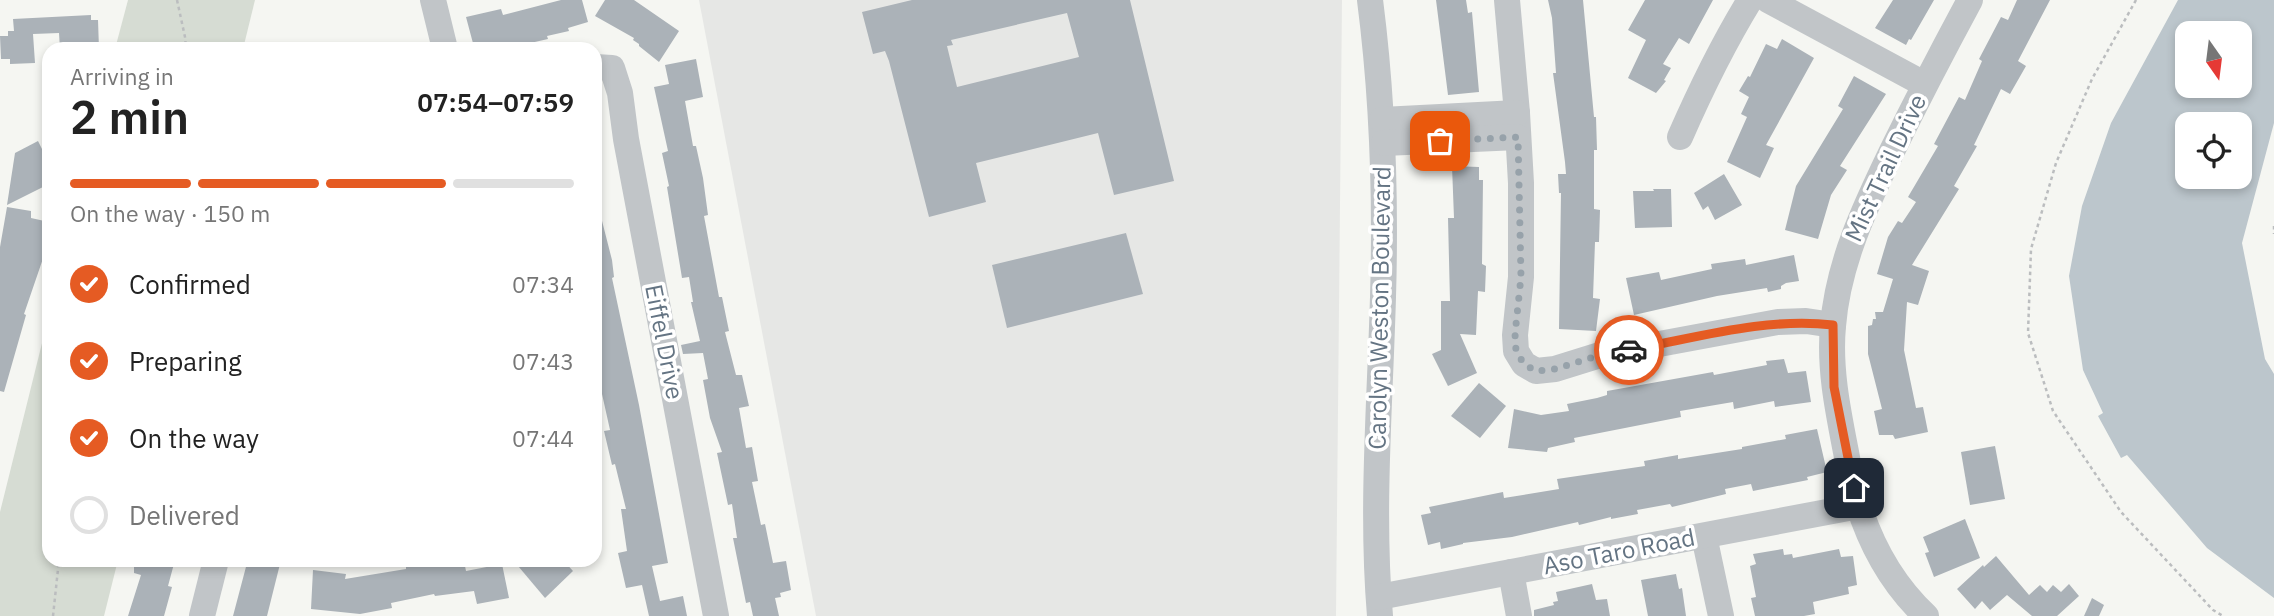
<!DOCTYPE html>
<html lang="en">
<head>
<meta charset="utf-8">
<style>
	:root { --surface:#fff; --page:#f2f2f2; --text:#222; --muted:#767676; --line:#e0e0e0; --accent:#e55b23 }
	body { margin:0; font-family:"IBM Plex Sans",sans-serif; background:var(--page); color:var(--text); height:100vh; display:flex; flex-direction:column; font-size:26px; white-space:nowrap }
	* { box-sizing:border-box; margin:0 }
	p { font-size:23px; color:var(--muted) }
	.icon { flex:none; width:38px; height:38px; fill:none; stroke:currentColor; stroke-width:2; stroke-linecap:round; stroke-linejoin:round }
	.map { position:relative; flex:1; overflow:hidden }
	.sheet { position:absolute; left:42px; top:42px; width:560px; height:525px; display:flex; flex-direction:column; background:var(--surface); border-radius:21px; box-shadow:0 4px 10px #0003 }
	.sheet>* { flex:none }
	.needle { width:46px; rotate:166deg }
	.buttons { position:absolute; left:2175px; top:21px; display:grid; gap:14px }
	.buttons a { display:grid; place-items:center; width:77px; height:77px; border-radius:14px; background:var(--surface); box-shadow:0 4px 10px #0003; font-size:35px }
	.pin { position:absolute; display:grid; place-items:center; width:60px; height:60px; color:#fff; margin:-30px; border-radius:14px; box-shadow:0 4px 10px #0006 }
	.courier { position:absolute; display:grid; place-items:center; width:70px; height:70px; margin:-35px; border:5px solid #e55b23; border-radius:50%; background:#fff; color:#222; box-shadow:0 2px 9px #0007 }
	.head em { font-style:normal; font-weight:600 }
	.head div { display:flex; flex-direction:column-reverse }
	.head { display:flex; align-items:center; justify-content:space-between; height:119px; padding:0 28px }
	h1 { font-size:46px; font-weight:600; line-height:52px }
	.bar { display:grid; grid-template-columns:repeat(4,1fr); gap:10px 7px; align-content:center; height:84px; padding:0 28px }
	.bar i { height:9px; border-radius:5px; background:var(--line) }
	.bar .selected { background:var(--accent) }
	.bar p { grid-column:span 4 }
	ol { padding:0 28px; list-style:none }
	li { display:flex; align-items:center; gap:21px; height:77px }
	li p { margin-inline-start:auto }
	li .icon { padding:7px; border-radius:50%; background:var(--accent); color:#fff; stroke-width:4 }
	li:last-child { color:var(--muted) }
	li i { width:38px; height:38px; border:4px solid var(--line); border-radius:50% }
	.map>svg:first-child { display:block }
</style>
</head>
<body>
<div class="map">
<svg width="2274" height="616" viewBox="0 0 2274 616">
	<rect width="100%" height="100%" fill="#f5f6f2"/>
	<polygon fill="#e6e7e5" points="699,0 1342,0 1336,616 816,616"/>
	<g fill="#d6dcd3">
		<polygon points="128,0 255,0 243,49 115,49"/>
		<polygon points="49,315 49,560 118,560 104,616 0,616 0,512"/>
	</g>
	<path fill="#bcc6cc" fill-rule="evenodd" d="M2178 0H2274V123L2242 243 2265 359 2274 374V598L2207 548 2127 455 2121 458 2098 416 2103 413 2083 370 2069 276 2082 206 2111 123ZM2188 33H2240V86H2188ZM2188 124H2240V177H2188Z"/>
	<g fill="#abb2b8" fill-rule="evenodd">
		<polygon points="561,0 582,0 588,22 568,28 569,31 547,36 548,39 526,44 528,49 492,49 491,44 474,47 466,17 501,9 503,15"/>
		<polygon points="605,0 634,0 679,31 659,62 639,46 639,44 633,40 634,38 595,16"/>
		<path d="M912 0H1130L1174 181 1114 195 1098 133 976 163 986 202 929 217 889 61 885 51 873 54 862 12ZM1067 13 1079 57 957 87 947 46 953 45 951 40Z"/>
		<polygon points="1436,0 1466,0 1468,13 1472,12 1479,92 1448,95"/>
		<polygon points="1548,0 1583,0 1594,117 1596,117 1597,150 1594,150 1594,209 1600,210 1599,242 1595,242 1593,298 1600,299 1596,331 1559,329 1561,193 1559,193 1558,174 1566,174 1565,162 1553,73 1556,73 1552,18"/>
		<polygon points="1645,0 1713,0 1689,44 1679,38 1663,64 1671,68 1664,80 1666,81 1656,93 1628,78 1646,40 1628,30"/>
		<polygon points="1893,0 1934,0 1911,40 1909,39 1906,45 1875,28"/>
		<polygon points="2017,0 2050,0 2018,61 2026,66 2010,94 2001,89 1974,145 1977,146 1954,186 1959,189 1912,265 1929,271 1918,305 1907,302 1904,350 1916,408 1923,407 1928,432 1895,439 1893,435 1879,435 1874,411 1882,409 1868,354 1868,326 1872,325 1873,319 1876,319 1875,312 1883,312 1893,279 1877,274 1888,237 1898,221 1902,223 1916,202 1908,197 1938,146 1934,144 1959,97 1965,100 1982,61 1979,59 2001,17 2008,20"/>
		<polygon points="91,15 91,20 98,20 99,49 60,49 59,33 33,34 35,63 10,64 10,59 1,59 0,36 8,36 8,31 14,31 13,19"/>
		<polygon points="1782,39 1814,58 1766,145 1774,148 1760,178 1727,162 1747,117 1741,114 1749,97 1739,91 1748,76 1750,77 1766,44 1777,49"/>
		<polygon points="696,59 703,97 685,101 693,146 696,146 703,178 708,215 704,216 719,297 722,297 729,331 725,332 736,375 742,375 749,406 739,408 746,448 752,447 758,481 752,482 761,525 765,524 773,563 786,561 791,590 780,593 781,597 775,598 779,616 753,616 750,602 746,603 733,538 737,538 732,504 728,505 717,453 722,452 710,418 703,380 708,379 703,353 683,354 681,345 700,341 691,302 693,302 689,277 682,278 667,187 669,186 662,153 668,151 654,87 669,84 665,65"/>
		<polygon points="1854,76 1886,94 1840,166 1847,170 1831,195 1818,239 1785,230 1796,186 1843,109 1838,106"/>
		<polygon points="38,141 49,163 49,184 7,205 15,153"/>
		<polygon points="1452,166 1479,167 1479,180 1483,180 1482,264 1486,266 1485,292 1478,291 1476,335 1460,334 1477,373 1448,386 1432,354 1441,350 1441,301 1450,301 1448,218 1454,218"/>
		<polygon points="1724,174 1742,205 1715,220 1708,206 1703,210 1694,193"/>
		<polygon points="1653,189 1671,189 1672,227 1635,228 1633,191 1654,191"/>
		<polygon points="7,207 31,211 31,218 49,222 49,241 24,314 26,315 4,392 0,391 0,247"/>
		<polygon points="600,213 612,260 614,277 612,278 639,405 668,563 652,566 660,601 683,596 687,616 649,616 642,585 626,588 618,553 627,551 621,509 626,509 615,464 612,465 604,431 610,430 600,385 595,386 595,214"/>
		<polygon points="1126,233 1143,294 1007,328 992,265"/>
		<polygon points="1794,255 1799,281 1786,283 1781,286 1781,289 1768,292 1767,288 1717,296 1634,315 1626,278 1659,272 1661,280 1712,269 1711,264 1745,259 1746,265"/>
		<polygon points="1784,359 1788,373 1806,371 1811,402 1775,407 1774,401 1734,409 1733,402 1680,411 1681,417 1574,438 1575,442 1548,448 1547,452 1508,448 1514,409 1541,415 1569,411 1567,404 1597,398 1607,395 1607,391 1713,372 1714,375 1767,365 1766,361"/>
		<polygon points="1479,383 1506,406 1480,438 1451,416"/>
		<polygon points="1817,429 1827,472 1807,477 1808,480 1753,491 1751,484 1725,489 1726,494 1672,507 1670,504 1637,510 1638,514 1611,519 1611,517 1579,525 1578,522 1512,537 1463,543 1463,544 1441,549 1440,542 1428,545 1421,515 1431,513 1429,507 1503,492 1504,498 1559,489 1557,479 1645,466 1644,461 1678,455 1678,459 1742,449 1742,447 1786,439 1785,435"/>
		<polygon points="1995,446 2005,499 1970,505 1961,452"/>
		<polygon points="1965,519 1980,558 1934,577 1925,553 1929,552 1923,537"/>
		<polygon points="1783,549 1784,555 1792,554 1793,558 1839,549 1841,557 1853,556 1857,585 1848,587 1849,594 1813,602 1815,614 1804,616 1755,616 1751,598 1756,597 1750,566 1756,564 1753,554"/>
		<polygon points="1996,556 2029,595 2040,585 2047,592 2053,585 2061,592 2069,584 2079,596 2057,616 2032,616 2007,595 1990,610 1982,601 1975,609 1957,589 1983,565 1984,567"/>
		<polygon points="134,560 175,560 168,586 172,587 164,616 128,616 141,575 134,573"/>
		<polygon points="253,560 281,560 267,616 233,616 247,563 252,564"/>
		<polygon points="438,560 454,560 455,563 464,561 466,571 502,564 509,598 477,604 474,591 435,596 434,594 391,603 392,608 360,614 311,609 313,570 346,574 345,579 406,569 406,566"/>
		<polygon points="513,560 563,560 573,571 545,598"/>
		<polygon points="1676,574 1679,589 1682,588 1686,616 1648,616 1641,580"/>
		<polygon points="1592,584 1596,600 1607,599 1610,616 1534,616 1534,610 1554,605 1553,602 1558,601 1556,592"/>
		<polygon points="2092,598 2104,605 2099,616 2084,616"/>
	</g>
	<g fill="none" stroke-linecap="round" stroke-linejoin="round">
		<g stroke="#bbbdbf" stroke-width="2.5" stroke-dasharray="3.5 3.5" stroke-linecap="butt">
			<polyline points="177,0 185,37 186,49"/>
			<polyline points="2136,0 2092,79 2056,163 2031,249 2028,333 2053,411 2121,512 2213,610 2223,616"/>
			<polyline points="2274,226 2274,234"/>
			<polyline points="53,616 59,560"/>
		</g>
		<g stroke="#c1c5c8" stroke-width="26">
			<polyline points="433,0 445,49"/>
			<path d="M1370 0C1383 101 1386 195 1383 297 1380 404 1371 510 1380 616"/>
			<polyline points="1507,0 1517,113 1521,183 1521,277 1515,335 1516,351 1524,364 1536,371 1555,369 1600,355 1778,322 1806,321 1833,325"/>
			<polyline points="1768,0 1924,84"/>
			<polyline points="595,67 612,68 620,93 626,139 716,616"/>
			<polyline points="1382,120 1517,113"/>
			<path d="M1680 137C1701 89 1723 44 1750 0"/>
			<polyline points="1384,143 1518,137"/>
			<polyline points="1704,536 1721,616"/>
			<polyline points="1511,572 1519,616"/>
			<polyline points="1379,597 1859,506"/>
			<polyline points="202,616 216,560"/>
			<path d="M1926 616C1880 573 1856 513 1846 452 1838 411 1829 368 1833 326 1838 263 1865 207 1892 151 1917 100 1943 50 1970 0"/>
		</g>
	</g>
	<g fill="none" stroke-linecap="round" stroke-linejoin="round">
		<polyline stroke="#97a2aa" stroke-width="7" stroke-dasharray="0 12.6" points="1440,141 1518,137 1521,277 1515,334 1516,351 1524,364 1536,371 1555,369 1600,355 1629,350"/>
		<path stroke="#e55b23" stroke-width="9" d="M1629 350C1696 338 1765 317 1833 325L1834 387 1854 488"/>
	</g>
	<g text-anchor="middle" stroke-width="7" stroke-linejoin="round" paint-order="stroke">
		<g font-size="24" fill="#647483" stroke="#fff">
			<text transform="translate(1886 168) rotate(-65)" y="8">Mist Trail Drive</text>
			<text transform="translate(1380 308) rotate(-89)" y="8">Carolyn Weston Boulevard</text>
			<text transform="translate(664 342) rotate(79)" y="8">Eiffel Drive</text>
			<text transform="translate(1619 552) rotate(-11)" y="8">Aso Taro Road</text>
		</g>
	</g>
</svg>
<div class="buttons">
<a><svg class="needle" viewBox="-14 -14 28 28"><path d="M0-13l5 13h-10z" fill="#e53935"/><path d="M0 13l5-13h-10z" fill="#767676"/></svg></a>
<a><svg class="icon" aria-label="locate" viewBox="0 0 24 24"><circle cx="12" cy="12" r="6"/><path d="M12 2v4M12 18v4M2 12h4M18 12h4"/></svg></a>
</div>
<div class="pin" style="left:1440px;top:141px;background:#ea580c"><svg class="icon" aria-label="bag" viewBox="0 0 24 24"><path d="M5 8h14l-1 12H6zM9 8a3 3 0 0 1 6 0"/></svg></div>
<div class="pin" style="left:1854px;top:488px;background:#1f2937"><svg class="icon" aria-label="home" viewBox="0 0 24 24"><path d="M3 11l9-7 9 7M6 9v11h12V9"/></svg></div>
<div class="courier" style="left:1629px;top:350px"><svg class="icon" aria-label="car" viewBox="0 0 24 24"><path d="M5 17H2v-5l4-1 3-4h7l3 4 3 1v5h-3M9 17h6M6 11h13"/><circle cx="7" cy="17" r="2"/><circle cx="17" cy="17" r="2"/></svg></div>
<section class="sheet">
<div class="head"><div><h1>2 min</h1><p>Arriving in</p></div><em>07:54–07:59</em></div>
<div class="bar"><i class="selected"></i><i class="selected"></i><i class="selected"></i><i></i><p>On the way · 150 m</p></div>
<ol>
<li><svg class="icon" aria-label="check" viewBox="0 0 24 24"><path d="M5 12l5 5 9-10"/></svg>Confirmed<p>07:34</p></li>
<li><svg class="icon" aria-label="check" viewBox="0 0 24 24"><path d="M5 12l5 5 9-10"/></svg>Preparing<p>07:43</p></li>
<li><svg class="icon" aria-label="check" viewBox="0 0 24 24"><path d="M5 12l5 5 9-10"/></svg>On the way<p>07:44</p></li>
<li><i></i>Delivered</li>
</ol>
</section>
</div>
</body>
</html>
